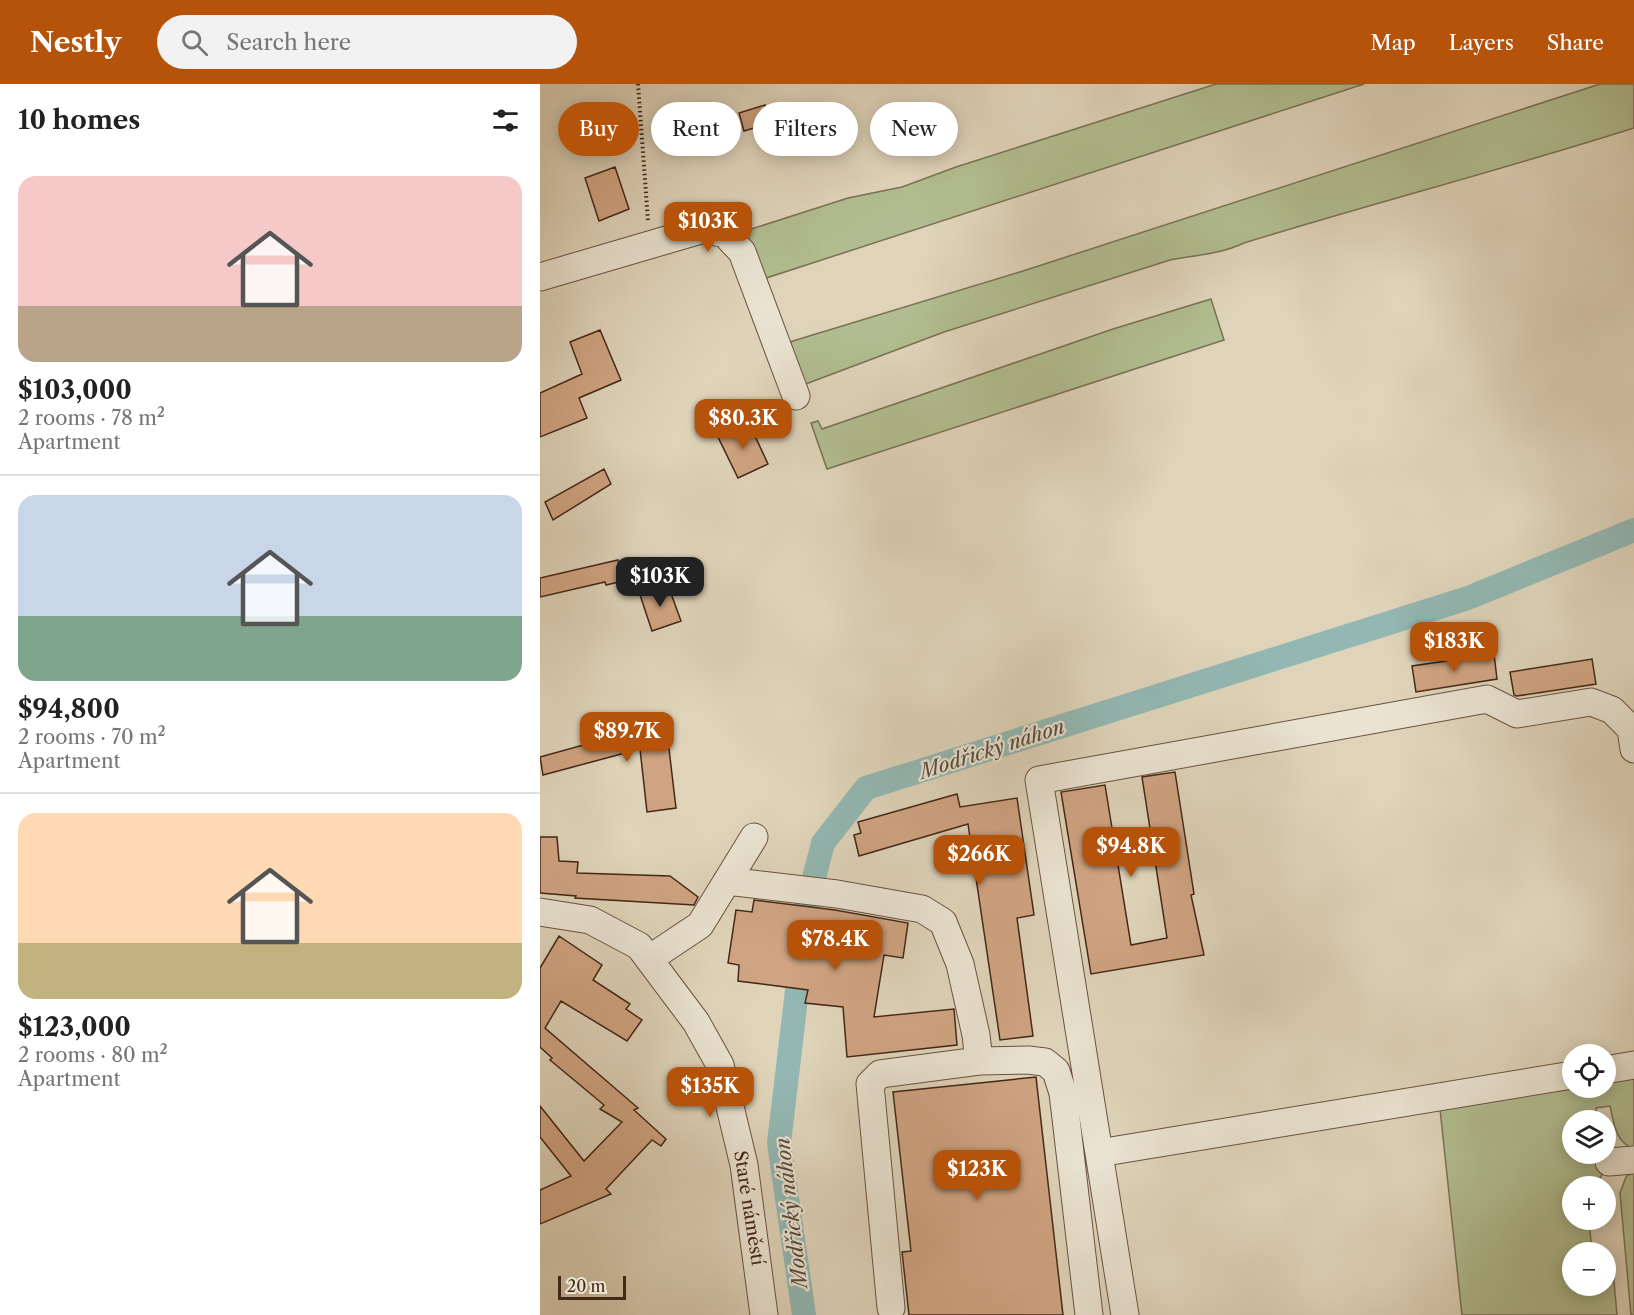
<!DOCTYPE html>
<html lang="en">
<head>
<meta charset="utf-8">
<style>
	:root { --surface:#fff; --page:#f2f2f2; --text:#222; --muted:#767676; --line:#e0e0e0; --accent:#b45309 }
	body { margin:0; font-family:"Libre Caslon Text",serif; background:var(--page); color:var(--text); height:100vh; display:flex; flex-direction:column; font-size:22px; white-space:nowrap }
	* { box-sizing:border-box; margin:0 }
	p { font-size:20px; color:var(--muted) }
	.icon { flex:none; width:33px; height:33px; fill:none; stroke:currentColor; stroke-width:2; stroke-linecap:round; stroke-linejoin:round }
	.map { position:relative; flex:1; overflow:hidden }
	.panel { display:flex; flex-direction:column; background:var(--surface); width:540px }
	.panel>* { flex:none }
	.top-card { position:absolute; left:18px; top:18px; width:570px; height:54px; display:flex; gap:12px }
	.fabs { position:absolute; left:1022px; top:960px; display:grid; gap:12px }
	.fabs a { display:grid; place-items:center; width:54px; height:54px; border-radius:50%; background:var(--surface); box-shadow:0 3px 15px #0003; font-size:30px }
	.scale { position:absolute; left:18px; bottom:15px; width:68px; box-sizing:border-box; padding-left:6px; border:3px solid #432717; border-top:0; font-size:16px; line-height:21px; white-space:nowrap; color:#432717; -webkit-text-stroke:4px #eae3d2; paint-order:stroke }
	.price { position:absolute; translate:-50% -51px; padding:0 14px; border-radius:12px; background:var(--accent); color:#fff; font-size:20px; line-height:39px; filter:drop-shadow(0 2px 3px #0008) }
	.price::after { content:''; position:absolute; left:50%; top:36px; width:18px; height:14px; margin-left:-9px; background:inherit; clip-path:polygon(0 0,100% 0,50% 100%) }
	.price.selected { background:#222; color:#fff }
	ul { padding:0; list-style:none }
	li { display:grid; align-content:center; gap:12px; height:318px; padding:0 18px }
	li+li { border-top:2px solid var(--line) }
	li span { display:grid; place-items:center; height:186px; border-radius:18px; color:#555 }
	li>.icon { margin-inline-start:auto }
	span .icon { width:108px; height:108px; fill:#fffc; stroke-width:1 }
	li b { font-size:26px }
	h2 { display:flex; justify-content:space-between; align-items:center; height:72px; padding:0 18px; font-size:26px }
	.pill { padding:0 21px; border-radius:27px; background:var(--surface); box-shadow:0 3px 15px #0003; font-size:21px; line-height:54px }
	.pill.selected { background:var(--accent); color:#fff }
	header { display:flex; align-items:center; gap:36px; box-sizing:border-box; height:84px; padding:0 30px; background:var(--accent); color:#fff }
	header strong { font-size:28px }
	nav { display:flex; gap:33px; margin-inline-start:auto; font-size:21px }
	.search { width:420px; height:54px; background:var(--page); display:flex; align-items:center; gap:15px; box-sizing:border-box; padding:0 21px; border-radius:33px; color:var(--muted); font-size:22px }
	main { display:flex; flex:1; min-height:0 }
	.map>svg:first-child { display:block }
</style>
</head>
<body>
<header>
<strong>Nestly</strong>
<div class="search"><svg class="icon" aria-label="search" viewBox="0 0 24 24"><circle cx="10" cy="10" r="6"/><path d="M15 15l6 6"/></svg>Search here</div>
<nav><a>Map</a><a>Layers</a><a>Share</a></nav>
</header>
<main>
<section class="panel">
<h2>10 homes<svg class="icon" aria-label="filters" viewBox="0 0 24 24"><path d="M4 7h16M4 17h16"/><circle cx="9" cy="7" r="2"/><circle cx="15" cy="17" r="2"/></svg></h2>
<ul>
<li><span style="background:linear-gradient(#f6c9c9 70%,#b9a48a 0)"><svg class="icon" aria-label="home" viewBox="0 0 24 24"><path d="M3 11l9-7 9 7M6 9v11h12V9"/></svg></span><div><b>$103,000</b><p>2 rooms · 78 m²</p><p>Apartment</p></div></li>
<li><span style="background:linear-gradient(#c9d6e8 65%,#7fa58c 0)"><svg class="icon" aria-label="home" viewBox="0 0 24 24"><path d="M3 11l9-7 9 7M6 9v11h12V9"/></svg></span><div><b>$94,800</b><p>2 rooms · 70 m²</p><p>Apartment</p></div></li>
<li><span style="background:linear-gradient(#ffd9b3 70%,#c2b280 0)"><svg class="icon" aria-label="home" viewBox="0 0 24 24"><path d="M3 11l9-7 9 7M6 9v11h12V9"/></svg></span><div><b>$123,000</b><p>2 rooms · 80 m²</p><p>Apartment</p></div></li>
</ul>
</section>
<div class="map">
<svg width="1094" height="1231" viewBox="0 0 1094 1231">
	<rect width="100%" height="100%" fill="#dfd4ba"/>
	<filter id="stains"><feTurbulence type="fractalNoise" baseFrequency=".00333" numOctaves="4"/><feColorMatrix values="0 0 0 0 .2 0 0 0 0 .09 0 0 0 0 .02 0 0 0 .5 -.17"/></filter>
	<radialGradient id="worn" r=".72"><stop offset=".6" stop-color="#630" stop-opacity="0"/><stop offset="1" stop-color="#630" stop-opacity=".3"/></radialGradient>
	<path fill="#b1bd90" stroke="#7a7254" stroke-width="1.5" d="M676,0H824L220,196L199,149L308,114L362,103L416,83Z
		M1060,0H1094V44C965,85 834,119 704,159C681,170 656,171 630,176L404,248L263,301L243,260L483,187Z
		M671,215L684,256L287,385L271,339L278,337L282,345L573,245Z
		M1094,991V1065C1075,1058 1074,1039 1070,1022L1056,1024L1057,1036H1032V1070H1061L1063,1089L1057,1099L1045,1100V1102H1032V1136H1049L1052,1168H1032V1202H1065V1178L1070,1181L1073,1186L1077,1231H922L900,1025L1032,1004H1065V996Z
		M1094,1087V1231H1091L1080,1109L1086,1093Z"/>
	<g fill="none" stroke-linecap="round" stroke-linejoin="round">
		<path stroke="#93b8b3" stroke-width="24" d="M264,1231L239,1059L267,822L283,759L326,704L928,514L1094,446"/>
	</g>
	<path fill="#d0a482" stroke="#432717" stroke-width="1.5" d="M225,21L231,39L204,47L199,29Z
		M75,83L89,125L59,137L45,94Z
		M60,246L81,296L39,314L47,334L0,353V309L42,290L30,258Z
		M209,339L228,380L198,394L178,353Z
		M64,385L71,400L13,436L5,418Z
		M78,476L83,497L66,501L65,498L0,513V494Z
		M128,501L141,537L112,547L100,511Z
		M954,570L957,595L876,608L872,582Z
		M1052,575L1056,600L977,612L974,611L970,588Z
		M101,645L102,650L127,648L136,724L107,728L100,665L3,691L0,673Z
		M635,688L654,810L651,811L664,871L551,890L521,708L565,701L591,861L627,854L602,693Z
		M417,710L420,723L477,714L494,831L477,834L493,952L460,956L428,740L319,772L314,751L321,749L318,738Z
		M0,753H17L19,777L38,778L37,789L130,792L158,813L154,821L35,814L36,812L0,809Z
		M214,816L295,826L368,839L363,874L344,871L334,933L414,925L417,961L307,973L303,923L265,919L268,906L198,897L199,881L188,879L196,826L212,828Z
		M19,852L62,881L53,896L90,920L86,925L102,936L87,957L21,917L5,944L98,1024L94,1026L126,1055L121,1062L112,1056L66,1105L71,1110L0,1140V1106L31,1092L0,1053V1022L44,1077L82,1038L60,1025L64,1021L10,976L12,974L0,963V884Z
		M496,993L523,1231H369L362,1168L371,1167L353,1008Z"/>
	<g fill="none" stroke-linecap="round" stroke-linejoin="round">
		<defs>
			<path id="minor" d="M0,193L164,145L185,150L202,168L256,312
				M187,797L297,810L382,825L403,838L420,880L436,951L439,977
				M0,828L50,836L99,862L156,938L180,981L204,1081L224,1231
				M109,875L160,841L214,753
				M1065,986L1094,981
				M559,1069L1032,991
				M1069,1078L1094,1076
				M351,1224L330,1000L340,990L439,977L488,976L505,978L516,987L523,1009L549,1231
				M585,1231L499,696L947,615L977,630L1051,618L1072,626L1091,645L1094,665"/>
		</defs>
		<use href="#minor" stroke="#6a5240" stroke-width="29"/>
		<path stroke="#432717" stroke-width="4" stroke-dasharray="1.5 3" stroke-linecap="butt" d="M98,0L108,137"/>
		<use href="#minor" stroke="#eae3d2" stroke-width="27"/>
	</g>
	<g text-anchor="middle" stroke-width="4.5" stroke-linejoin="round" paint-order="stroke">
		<g font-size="18" fill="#432717" stroke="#eae3d2">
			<text transform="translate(209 1124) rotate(81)" y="6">Staré náměstí</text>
		</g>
		<g font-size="20" font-style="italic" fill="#574b3e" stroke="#eae3d2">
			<text transform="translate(452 665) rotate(-18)" y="7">Modřický náhon</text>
			<text transform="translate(251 1129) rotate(-97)" y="7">Modřický náhon</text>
		</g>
	</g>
	<rect width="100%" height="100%" filter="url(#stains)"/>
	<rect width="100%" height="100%" fill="url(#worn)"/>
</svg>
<div class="fabs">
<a><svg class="icon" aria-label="locate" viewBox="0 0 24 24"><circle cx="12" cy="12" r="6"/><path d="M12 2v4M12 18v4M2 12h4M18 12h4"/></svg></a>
<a><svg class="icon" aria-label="layers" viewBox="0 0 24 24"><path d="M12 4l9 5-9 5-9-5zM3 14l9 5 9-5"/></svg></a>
<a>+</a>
<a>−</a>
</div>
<div class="scale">20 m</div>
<b class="price" style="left:168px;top:169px">$103K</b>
<b class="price" style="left:203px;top:366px">$80.3K</b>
<b class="price selected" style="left:120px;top:524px">$103K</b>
<b class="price" style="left:914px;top:589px">$183K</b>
<b class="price" style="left:87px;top:679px">$89.7K</b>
<b class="price" style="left:591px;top:794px">$94.8K</b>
<b class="price" style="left:439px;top:802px">$266K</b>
<b class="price" style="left:295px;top:887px">$78.4K</b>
<b class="price" style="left:170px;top:1034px">$135K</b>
<b class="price" style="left:437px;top:1117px">$123K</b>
<div class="top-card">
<a class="pill selected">Buy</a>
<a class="pill">Rent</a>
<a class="pill">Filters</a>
<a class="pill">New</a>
</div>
</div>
</main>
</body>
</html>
